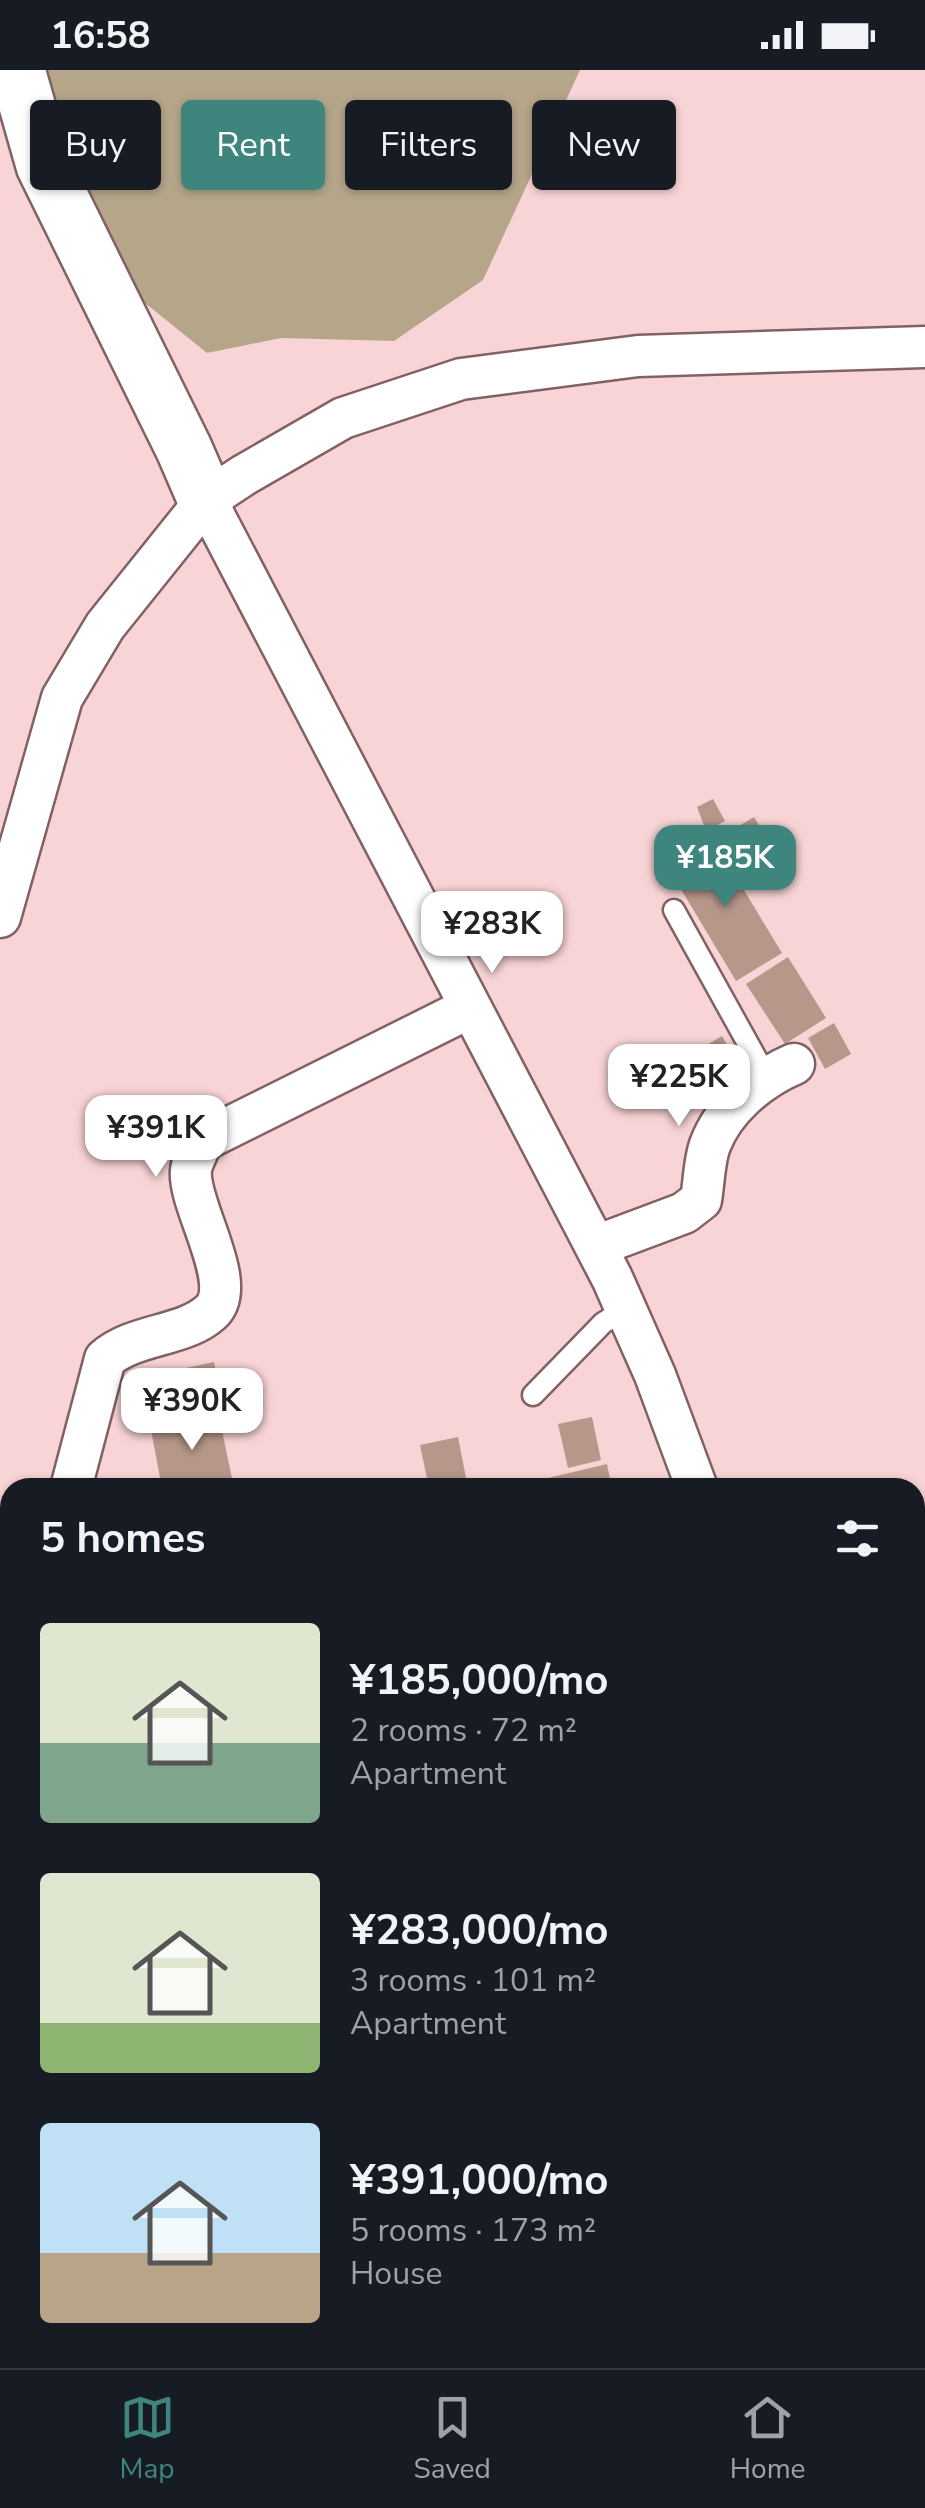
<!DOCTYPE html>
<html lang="en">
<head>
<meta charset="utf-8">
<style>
	:root { --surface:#171b24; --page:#242831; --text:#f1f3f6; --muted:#9ea1a6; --line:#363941; --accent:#3e857e }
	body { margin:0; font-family:"Nunito Sans",sans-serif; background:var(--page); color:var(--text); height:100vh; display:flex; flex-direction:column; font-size:38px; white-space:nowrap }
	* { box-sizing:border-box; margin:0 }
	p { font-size:32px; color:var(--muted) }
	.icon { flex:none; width:55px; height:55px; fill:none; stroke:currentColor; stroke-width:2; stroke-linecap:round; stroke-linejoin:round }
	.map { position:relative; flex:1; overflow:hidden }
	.sheet { position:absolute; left:0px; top:1408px; width:925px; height:892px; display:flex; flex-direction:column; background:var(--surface); border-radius:30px 30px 0 0; box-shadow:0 2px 8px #0004 }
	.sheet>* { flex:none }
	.hud { position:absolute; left:30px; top:30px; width:865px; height:90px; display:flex; gap:20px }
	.price { position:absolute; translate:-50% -85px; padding:0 22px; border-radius:20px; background:#fff; color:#222; font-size:32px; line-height:65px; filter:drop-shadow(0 2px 5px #0008) }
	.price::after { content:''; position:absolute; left:50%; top:60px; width:30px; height:22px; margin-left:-15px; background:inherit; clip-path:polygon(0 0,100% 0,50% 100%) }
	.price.selected { background:var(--accent); color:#fff }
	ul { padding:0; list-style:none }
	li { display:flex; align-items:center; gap:30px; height:250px; padding:0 40px }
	li span { display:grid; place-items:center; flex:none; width:280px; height:200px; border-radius:10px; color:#555 }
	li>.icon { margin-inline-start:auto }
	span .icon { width:120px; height:120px; fill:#fffc; stroke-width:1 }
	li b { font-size:42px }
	h2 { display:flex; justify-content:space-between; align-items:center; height:120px; padding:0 40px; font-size:42px }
	.pill { padding:0 35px; border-radius:10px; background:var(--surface); box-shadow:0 2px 8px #0004; font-size:35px; line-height:90px }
	.pill.selected { background:var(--accent); color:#fff }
	.status { display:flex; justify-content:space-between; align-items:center; height:70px; padding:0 50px; background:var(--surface); direction:ltr }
	.status svg { height:28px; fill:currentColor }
	.tab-bar { display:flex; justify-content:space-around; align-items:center; height:140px; border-top:2px solid var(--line); background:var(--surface); font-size:28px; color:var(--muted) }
	.tab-bar a { display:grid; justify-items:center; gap:5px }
	.tab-bar .selected { color:var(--accent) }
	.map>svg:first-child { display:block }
</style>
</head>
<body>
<div class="status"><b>16:58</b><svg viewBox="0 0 49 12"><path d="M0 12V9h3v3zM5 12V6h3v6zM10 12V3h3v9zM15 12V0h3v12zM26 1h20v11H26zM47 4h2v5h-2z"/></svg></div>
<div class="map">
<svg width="925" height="2298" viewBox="0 0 925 2298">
	<rect width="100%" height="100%" fill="#f9d4d6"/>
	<path fill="#b5a68a" d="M35,0H580L483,210L394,271L281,268L207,283L145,233L81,107Z"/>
	<path fill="#b59889" d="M713,729L725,751L706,761L697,737Z
		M754,747L770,773L747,786L732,760Z
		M710,764L782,883L736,911L670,801L695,786L689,777Z
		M788,887L826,948L785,974L746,914Z
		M834,953L851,984L825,999L808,968Z
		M722,966L742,1002L709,1021L688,986Z
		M214,1292L223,1335L185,1343L177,1300Z
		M218,1341L234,1418H162L150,1355Z
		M592,1347L601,1390L568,1398L558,1354Z
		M458,1367L468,1418H429L420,1375Z
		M607,1394L612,1418H550L548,1408Z"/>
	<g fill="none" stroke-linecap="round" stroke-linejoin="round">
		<defs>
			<path id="lane" d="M674,840L766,1006
				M533,1325L603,1253L625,1239"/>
			<path id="street" d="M206,430L612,1208L655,1305L697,1418
				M0,847L62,628L105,556L206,430L244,405L343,348L461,309L638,286L925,277
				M596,1176L684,1143L701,1130C704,1113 704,1091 710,1075C724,1038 759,1009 794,994
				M71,1418L105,1289C135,1263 184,1267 211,1242C241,1214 187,1135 191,1100C192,1091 199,1080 202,1071L469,938
				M0,1477H10
				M915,1694L925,1699
				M0,1729L10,1830
				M0,2238L10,2236
				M50,2290V2298
				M522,2290L538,2298"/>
			<path id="secondary" d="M17,0L44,95L184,379L206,430"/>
		</defs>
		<use href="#lane" stroke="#816163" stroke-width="25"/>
		<use href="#street" stroke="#816163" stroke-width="45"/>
		<use href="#secondary" stroke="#816163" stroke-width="60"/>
		<path stroke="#8b7273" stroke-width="6" stroke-dasharray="10 5" stroke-linecap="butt" d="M915,2245L925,2237
			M851,2298L861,2290"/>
		<use href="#lane" stroke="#fff" stroke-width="20"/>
		<use href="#street" stroke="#fff" stroke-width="40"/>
		<use href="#secondary" stroke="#fff" stroke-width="55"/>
	</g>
</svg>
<b class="price selected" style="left:725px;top:840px">¥185K</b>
<b class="price" style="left:492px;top:906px">¥283K</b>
<b class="price" style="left:679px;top:1059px">¥225K</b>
<b class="price" style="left:156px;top:1110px">¥391K</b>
<b class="price" style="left:192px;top:1383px">¥390K</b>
<div class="hud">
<a class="pill">Buy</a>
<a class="pill selected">Rent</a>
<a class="pill">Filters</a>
<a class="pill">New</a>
</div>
<section class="sheet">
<h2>5 homes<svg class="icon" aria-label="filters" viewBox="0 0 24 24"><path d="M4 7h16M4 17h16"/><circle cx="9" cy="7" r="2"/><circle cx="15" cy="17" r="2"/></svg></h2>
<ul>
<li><span style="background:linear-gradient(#dfe7d0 60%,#7fa58c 0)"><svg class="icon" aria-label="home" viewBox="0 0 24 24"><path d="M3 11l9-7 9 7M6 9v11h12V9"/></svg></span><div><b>¥185,000/mo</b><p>2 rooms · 72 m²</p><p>Apartment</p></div></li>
<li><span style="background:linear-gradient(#dfe7d0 75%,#8fb573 0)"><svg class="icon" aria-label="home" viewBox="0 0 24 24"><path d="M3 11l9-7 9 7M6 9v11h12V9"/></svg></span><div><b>¥283,000/mo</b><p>3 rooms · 101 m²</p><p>Apartment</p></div></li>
<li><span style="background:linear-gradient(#bfe0f5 65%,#b9a48a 0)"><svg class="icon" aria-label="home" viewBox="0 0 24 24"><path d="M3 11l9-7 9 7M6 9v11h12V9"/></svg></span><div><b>¥391,000/mo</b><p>5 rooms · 173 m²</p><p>House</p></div></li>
</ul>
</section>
</div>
<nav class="tab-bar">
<a class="selected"><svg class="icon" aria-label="map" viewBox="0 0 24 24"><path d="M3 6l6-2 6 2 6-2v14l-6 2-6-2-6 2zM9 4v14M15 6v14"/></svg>Map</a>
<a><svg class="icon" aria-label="saved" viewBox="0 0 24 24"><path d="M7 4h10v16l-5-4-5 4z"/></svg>Saved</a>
<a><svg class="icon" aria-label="home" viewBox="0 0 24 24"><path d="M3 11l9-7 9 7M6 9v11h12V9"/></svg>Home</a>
</nav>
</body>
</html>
